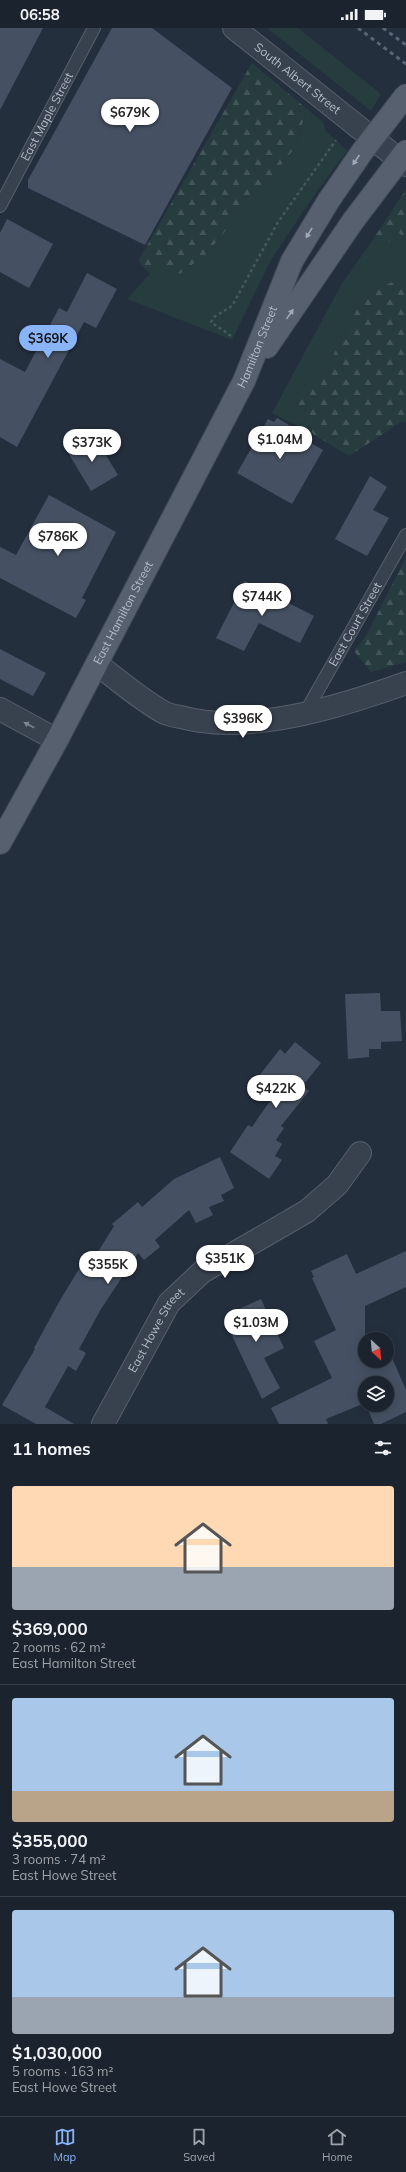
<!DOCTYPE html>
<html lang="en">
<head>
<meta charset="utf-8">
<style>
	:root { --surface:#1b232e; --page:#282f3a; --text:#f1f3f6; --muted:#a0a4aa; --line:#39404a; --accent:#8ab4f8 }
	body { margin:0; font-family:Mulish,sans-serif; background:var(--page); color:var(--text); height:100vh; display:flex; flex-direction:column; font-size:15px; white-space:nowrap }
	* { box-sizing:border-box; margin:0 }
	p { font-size:13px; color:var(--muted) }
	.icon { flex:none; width:22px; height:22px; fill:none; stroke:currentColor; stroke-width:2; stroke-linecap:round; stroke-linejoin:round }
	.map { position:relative; height:1396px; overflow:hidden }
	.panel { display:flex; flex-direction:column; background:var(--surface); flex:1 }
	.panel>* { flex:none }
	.needle { width:26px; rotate:154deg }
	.tools { position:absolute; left:358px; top:1304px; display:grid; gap:8px }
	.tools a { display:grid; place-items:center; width:36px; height:36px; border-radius:50%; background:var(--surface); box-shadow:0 2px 10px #0003,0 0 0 1px var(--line); font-size:20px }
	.price { position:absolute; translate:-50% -34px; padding:0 9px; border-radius:14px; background:#fff; color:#222; font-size:13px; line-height:26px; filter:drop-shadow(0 1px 2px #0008) }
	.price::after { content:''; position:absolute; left:50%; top:24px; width:12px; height:9px; margin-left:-6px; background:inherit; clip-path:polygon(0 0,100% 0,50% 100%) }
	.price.current { background:var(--accent); color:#111 }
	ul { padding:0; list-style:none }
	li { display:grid; align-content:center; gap:8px; height:212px; padding:0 12px }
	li+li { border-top:1px solid var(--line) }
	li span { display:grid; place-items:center; height:124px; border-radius:4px; color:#555 }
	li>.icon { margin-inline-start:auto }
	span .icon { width:72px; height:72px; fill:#fffc; stroke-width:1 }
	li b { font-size:17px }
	h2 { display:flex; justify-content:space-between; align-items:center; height:48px; padding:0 12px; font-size:17px }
	.status { display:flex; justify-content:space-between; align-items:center; height:28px; padding:0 20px; background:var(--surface); direction:ltr }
	.status svg { height:11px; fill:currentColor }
	.menu { display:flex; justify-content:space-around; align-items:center; height:56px; border-top:1px solid var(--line); background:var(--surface); font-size:11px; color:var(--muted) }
	.menu a { display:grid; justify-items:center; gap:2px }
	.menu .current { color:var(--accent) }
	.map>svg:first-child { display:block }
</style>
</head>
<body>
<div class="status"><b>06:58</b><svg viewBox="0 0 49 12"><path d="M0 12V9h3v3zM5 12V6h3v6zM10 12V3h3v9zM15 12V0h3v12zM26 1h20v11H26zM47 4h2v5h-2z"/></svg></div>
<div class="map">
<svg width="406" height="1396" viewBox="0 0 406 1396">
	<defs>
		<pattern id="forest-firs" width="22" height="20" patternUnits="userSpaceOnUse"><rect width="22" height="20" fill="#263c3f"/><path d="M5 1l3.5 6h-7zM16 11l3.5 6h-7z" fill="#435659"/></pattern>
	</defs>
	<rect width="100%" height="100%" fill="#242f3e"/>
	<path fill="#263c3f" d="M267,0H298L381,66L371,83Z
		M307,81L323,94L325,102L347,123L317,163L271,232L232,312L127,271L157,238L294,121Z
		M399,205L406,211V253L399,251L365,266L327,339L292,368L313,406L272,385L341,257L374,210L383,217Z"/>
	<path fill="url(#forest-firs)" d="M252,35L307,81L294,121L206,226L180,246L157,238L150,246L138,233Z
		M406,161V211L399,205L383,218L374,210Z
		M399,251L406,253V394L403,393L349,428L313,406L292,368L327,339L365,266Z
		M406,529V634L371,644L354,623L366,608Z"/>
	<path fill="#455162" d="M0,0H43L0,82Z
		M112,0H152L232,60L145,217L28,160V152Z
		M7,191L53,216L29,260L0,244V205Z
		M87,245L117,261L96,300L84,294L17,419L0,409V331L25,344L59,280L67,284Z
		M277,390L306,407L304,411L323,422L292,476L237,445L268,391L274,394Z
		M93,406L118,447L91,463L67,423Z
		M370,448L387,459L373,482L389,490L367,528L335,511Z
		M49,467L116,504L82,570L86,572L76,590L0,550V519L16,527Z
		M245,553L314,588L300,615L259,595L244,623L216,610Z
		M0,621L46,645L33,668L0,651Z
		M380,965L381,983H400L402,1013L381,1014V1021H369V1029L348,1031L345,966Z
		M295,1014L321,1035L304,1056V1059L309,1063L281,1098L284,1100L276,1112L282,1116L275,1128L282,1132L269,1151L230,1124L248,1097L252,1099L277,1063L259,1048L280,1021L285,1026Z
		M220,1129L234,1160L221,1167L224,1173L209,1179L213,1187L196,1195L189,1182L155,1212L160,1219L144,1232L138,1225L101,1281L79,1321L86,1325L76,1343L68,1338L45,1379L74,1396H36L2,1377L35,1321L34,1320L59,1274L85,1231L91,1235L114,1198L112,1196L138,1174L142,1179L174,1151Z
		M406,1223V1259L365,1278V1333H387V1324L389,1323L406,1362V1384L381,1396H374L366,1377H387V1355H365V1375L326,1391L328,1396H279L271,1380L332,1350L314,1313L336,1302L312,1250L314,1249L311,1243L347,1226L356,1246Z
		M261,1271L284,1320L264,1330L280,1360L262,1371L226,1295L229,1294L226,1287Z"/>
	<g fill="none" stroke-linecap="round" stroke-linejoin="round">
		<defs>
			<g id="service">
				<path id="s1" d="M0,178L94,0"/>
				<path id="s2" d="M305,685L406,507"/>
			</g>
			<g id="minor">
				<path id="s3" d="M234,0L406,137"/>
				<path d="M97,636C118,652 140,671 163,684C168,687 175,688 181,689C248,708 342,678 406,655"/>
				<path d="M0,681L57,712"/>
				<path id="s4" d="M103,1396L169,1275L202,1244L307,1183L337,1157L360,1125"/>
			</g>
			<g id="primary">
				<path d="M267,319L353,193"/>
				<path id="s5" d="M0,815L57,712L244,353L292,233L329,172"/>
			</g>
		</defs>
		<use href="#service" stroke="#565f6c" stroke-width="14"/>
		<use href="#minor" stroke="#565f6c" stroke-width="24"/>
		<use href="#primary" stroke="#414a57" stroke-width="24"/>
		<path stroke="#44595c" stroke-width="2.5" stroke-dasharray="3 3" stroke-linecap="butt" d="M231,308L211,294L214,289L232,278L278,194L336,112"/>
		<use href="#service" stroke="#38414e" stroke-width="12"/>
		<use href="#minor" stroke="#38414e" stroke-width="22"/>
		<use href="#primary" stroke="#56606e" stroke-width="22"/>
		<path stroke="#5a6575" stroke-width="3" stroke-dasharray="4 4" stroke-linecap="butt" d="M358,0L406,36
			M383,0L406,17"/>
		<defs>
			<path id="primary-bridge" d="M329,172L362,124L406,67
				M353,193L406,123"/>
		</defs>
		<use href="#primary-bridge" stroke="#414a57" stroke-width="24" stroke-linecap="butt"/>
		<use href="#primary-bridge" stroke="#56606e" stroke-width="22"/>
	</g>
	<defs><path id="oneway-solid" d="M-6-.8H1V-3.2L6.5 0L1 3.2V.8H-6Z"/></defs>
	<g fill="#a1aab7">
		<use href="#oneway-solid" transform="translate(356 132) rotate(124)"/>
		<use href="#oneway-solid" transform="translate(309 205) rotate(121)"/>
		<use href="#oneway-solid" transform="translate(290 286) rotate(-55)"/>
	</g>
	<use fill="#7c8592" href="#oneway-solid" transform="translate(29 697) rotate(-152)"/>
	<g text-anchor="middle" stroke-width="3.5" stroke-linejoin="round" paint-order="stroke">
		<g font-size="12" fill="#b4bcc9" stroke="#1d2633">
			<text dy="4" stroke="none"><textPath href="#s3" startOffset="81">South Albert Street</textPath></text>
			<text dy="4" stroke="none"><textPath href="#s1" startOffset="101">East Maple Street</textPath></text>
			<text dy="4" stroke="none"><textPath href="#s5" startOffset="559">Hamilton Street</textPath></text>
			<text dy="4" stroke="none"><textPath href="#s5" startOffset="261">East Hamilton Street</textPath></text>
			<text dy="4" stroke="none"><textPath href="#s2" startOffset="102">East Court Street</textPath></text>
			<text dy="4" stroke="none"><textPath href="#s4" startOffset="108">East Howe Street</textPath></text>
		</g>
	</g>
</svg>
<div class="tools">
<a><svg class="needle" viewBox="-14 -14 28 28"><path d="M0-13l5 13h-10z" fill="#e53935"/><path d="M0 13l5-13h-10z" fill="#a0a4aa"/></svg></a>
<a><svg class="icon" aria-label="layers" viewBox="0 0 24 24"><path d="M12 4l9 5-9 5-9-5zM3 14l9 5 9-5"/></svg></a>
</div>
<b class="price" style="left:130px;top:105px">$679K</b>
<b class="price current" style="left:48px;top:331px">$369K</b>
<b class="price" style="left:280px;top:432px">$1.04M</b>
<b class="price" style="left:92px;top:435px">$373K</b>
<b class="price" style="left:58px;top:529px">$786K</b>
<b class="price" style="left:262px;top:589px">$744K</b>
<b class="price" style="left:243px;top:711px">$396K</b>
<b class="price" style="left:276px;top:1081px">$422K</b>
<b class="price" style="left:225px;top:1251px">$351K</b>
<b class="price" style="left:108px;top:1257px">$355K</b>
<b class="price" style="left:256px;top:1315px">$1.03M</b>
</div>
<section class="panel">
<h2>11 homes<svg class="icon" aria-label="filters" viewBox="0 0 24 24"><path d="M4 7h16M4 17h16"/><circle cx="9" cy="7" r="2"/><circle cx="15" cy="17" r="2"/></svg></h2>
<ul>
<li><span style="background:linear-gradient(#ffd9b3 65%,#9aa5b1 0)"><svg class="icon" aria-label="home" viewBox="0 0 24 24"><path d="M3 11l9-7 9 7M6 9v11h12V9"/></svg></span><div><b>$369,000</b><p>2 rooms · 62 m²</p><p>East Hamilton Street</p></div></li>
<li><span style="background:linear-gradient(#a9c7e8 75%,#b9a48a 0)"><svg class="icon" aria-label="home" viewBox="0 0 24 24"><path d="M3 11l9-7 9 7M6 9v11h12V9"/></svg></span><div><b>$355,000</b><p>3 rooms · 74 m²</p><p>East Howe Street</p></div></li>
<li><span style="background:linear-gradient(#a9c7e8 70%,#9aa5b1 0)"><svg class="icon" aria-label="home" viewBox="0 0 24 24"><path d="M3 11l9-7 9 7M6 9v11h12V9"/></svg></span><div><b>$1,030,000</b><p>5 rooms · 163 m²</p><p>East Howe Street</p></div></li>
</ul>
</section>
<nav class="menu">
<a class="current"><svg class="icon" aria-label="map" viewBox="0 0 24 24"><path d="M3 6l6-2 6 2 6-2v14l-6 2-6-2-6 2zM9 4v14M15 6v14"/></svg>Map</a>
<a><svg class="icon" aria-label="saved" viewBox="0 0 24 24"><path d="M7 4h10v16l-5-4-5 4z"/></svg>Saved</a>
<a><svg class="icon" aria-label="home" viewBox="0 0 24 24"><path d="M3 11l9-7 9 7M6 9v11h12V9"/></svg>Home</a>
</nav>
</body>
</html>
